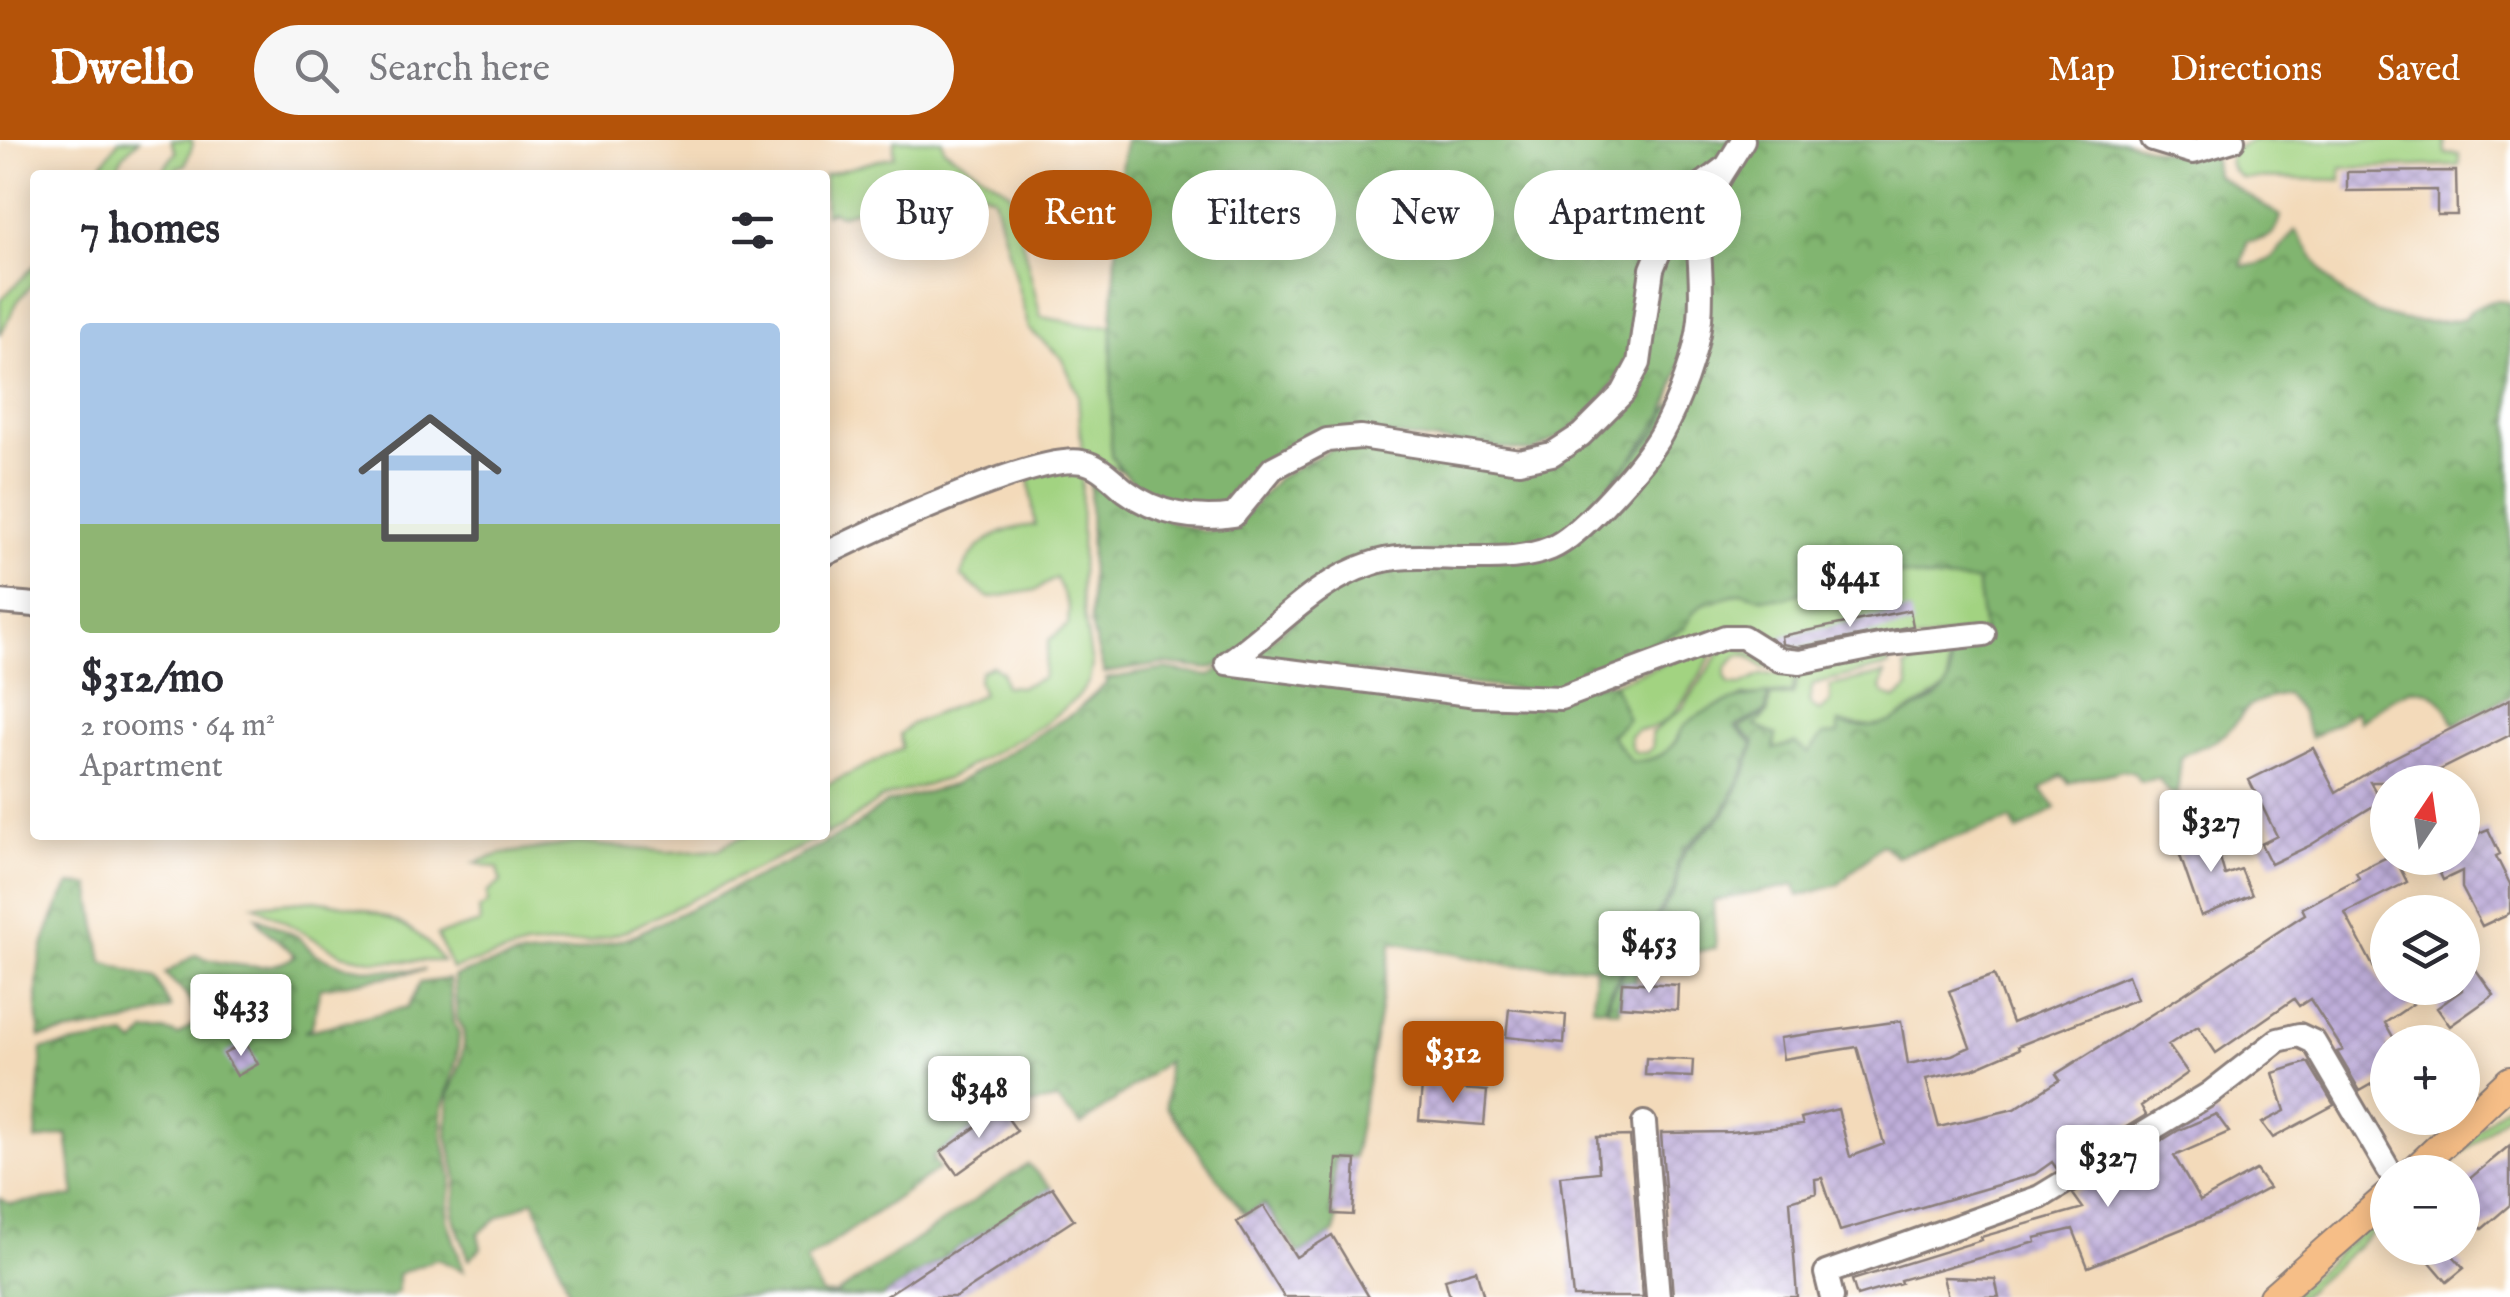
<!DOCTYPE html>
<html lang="en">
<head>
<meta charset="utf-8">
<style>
	:root { --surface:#fff; --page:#f7f7f7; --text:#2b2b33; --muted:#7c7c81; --line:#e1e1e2; --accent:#b45309 }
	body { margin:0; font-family:"IM FELL English",serif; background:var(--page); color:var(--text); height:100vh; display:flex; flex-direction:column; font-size:38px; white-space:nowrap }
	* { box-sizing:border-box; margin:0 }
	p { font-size:32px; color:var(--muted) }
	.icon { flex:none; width:55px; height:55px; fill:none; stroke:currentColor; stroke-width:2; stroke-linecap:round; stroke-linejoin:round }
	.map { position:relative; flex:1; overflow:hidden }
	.drawer { position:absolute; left:30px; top:30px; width:800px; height:670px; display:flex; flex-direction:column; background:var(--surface); border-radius:10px; box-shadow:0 5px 25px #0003 }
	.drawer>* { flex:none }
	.top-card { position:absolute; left:860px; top:30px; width:950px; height:90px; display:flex; gap:20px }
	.needle { width:65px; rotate:13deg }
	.tools { position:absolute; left:2370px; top:625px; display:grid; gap:20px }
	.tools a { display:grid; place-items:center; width:110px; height:110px; border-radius:50%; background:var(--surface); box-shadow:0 5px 25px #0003; font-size:50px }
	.price { position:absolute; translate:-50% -85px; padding:0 22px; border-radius:10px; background:#fff; color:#222; font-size:32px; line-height:65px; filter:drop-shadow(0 2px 5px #0008) }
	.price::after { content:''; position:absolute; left:50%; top:60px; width:30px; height:22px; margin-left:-15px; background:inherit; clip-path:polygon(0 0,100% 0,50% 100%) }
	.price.current { background:var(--accent); color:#fff }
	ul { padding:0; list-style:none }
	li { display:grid; align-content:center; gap:20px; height:530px; padding:0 50px }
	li+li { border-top:2px solid var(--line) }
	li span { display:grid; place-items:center; height:310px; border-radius:10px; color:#555 }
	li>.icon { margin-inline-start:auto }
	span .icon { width:180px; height:180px; fill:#fffc; stroke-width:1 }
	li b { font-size:42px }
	h2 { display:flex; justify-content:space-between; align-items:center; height:120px; padding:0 50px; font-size:42px }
	.chip { padding:0 35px; border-radius:45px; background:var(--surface); box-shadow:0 5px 25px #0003; font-size:35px; line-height:90px }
	.chip.current { background:var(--accent); color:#fff }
	header { display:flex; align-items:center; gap:60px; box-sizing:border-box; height:140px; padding:0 50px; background:var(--accent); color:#fff }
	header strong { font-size:48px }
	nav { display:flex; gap:55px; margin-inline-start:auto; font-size:35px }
	.search { width:700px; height:90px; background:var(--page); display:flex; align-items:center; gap:25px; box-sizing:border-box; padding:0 35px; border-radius:55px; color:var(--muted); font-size:38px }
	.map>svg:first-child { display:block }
</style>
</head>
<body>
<header>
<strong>Dwello</strong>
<div class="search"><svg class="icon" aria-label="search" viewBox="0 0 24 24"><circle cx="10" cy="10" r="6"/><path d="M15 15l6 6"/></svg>Search here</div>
<nav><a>Map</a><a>Directions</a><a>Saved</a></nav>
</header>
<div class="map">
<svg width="2510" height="1157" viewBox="0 0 2510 1157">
	<defs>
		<pattern id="forest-crowns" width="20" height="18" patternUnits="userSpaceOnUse" patternTransform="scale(2.5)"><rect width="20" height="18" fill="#81b56f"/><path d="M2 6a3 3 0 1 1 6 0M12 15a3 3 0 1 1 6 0" fill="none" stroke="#69935c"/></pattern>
		<pattern id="building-cross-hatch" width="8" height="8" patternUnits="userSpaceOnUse" patternTransform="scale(2.5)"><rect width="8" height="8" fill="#bfafda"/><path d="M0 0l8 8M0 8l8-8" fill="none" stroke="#a496bc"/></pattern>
	</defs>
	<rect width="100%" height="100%" fill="#fff"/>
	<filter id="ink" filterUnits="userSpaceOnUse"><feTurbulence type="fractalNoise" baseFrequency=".01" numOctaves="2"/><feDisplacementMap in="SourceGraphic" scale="20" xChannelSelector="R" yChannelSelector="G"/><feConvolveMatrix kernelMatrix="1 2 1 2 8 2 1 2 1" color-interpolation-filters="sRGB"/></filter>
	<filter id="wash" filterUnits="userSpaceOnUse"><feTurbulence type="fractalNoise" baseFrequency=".0048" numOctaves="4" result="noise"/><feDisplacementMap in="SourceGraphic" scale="40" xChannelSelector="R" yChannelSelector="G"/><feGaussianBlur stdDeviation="2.25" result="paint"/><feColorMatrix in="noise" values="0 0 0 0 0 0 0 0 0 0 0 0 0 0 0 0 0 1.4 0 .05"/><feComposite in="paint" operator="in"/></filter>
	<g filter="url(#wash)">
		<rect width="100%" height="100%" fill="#f3daba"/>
		<path fill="#a2d381" stroke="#627a5e" stroke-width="2.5" d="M119,0H139L124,14L113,35H87L98,30Z
			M171,0H191L193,4L185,25L178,27L173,35H159L176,12Z
			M894,0H942L944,9L1010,52L1041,177L1092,186L1112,185L1111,316L1121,331L1082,316L1078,254L1062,218L1029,189L994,57L940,33C932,62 901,67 875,78L865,68L839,75L833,71L825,74L824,35L894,16Z
			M2253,0H2444L2445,13L2459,14V25L2341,28V40L2242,38C2230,30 2227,24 2231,10Z
			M35,125V141L18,161L0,195V161Z
			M1082,329L1081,456L1092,525L1089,541L1079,556L1043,585L946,639L882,658L842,687L626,791L590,802L526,807L452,829L437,795L480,783L479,769L488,764L487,753L501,742L498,728L474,723L501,714L578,703L668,712L720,709C745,686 793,695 825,695V646L902,608L900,594L911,584L983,554L978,540L981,531L992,526L1002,532L1004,546L1019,547L1043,538L1049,500L1068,485L1069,467L1056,438L1036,450L989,458L961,436C972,402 1002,388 1035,385L1029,335Z
			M1871,430L1938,440H1977L1984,491L1800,518L1743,494L1560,554L1592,530L1685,488L1693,473L1703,464L1741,452L1761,458H1785Z
			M1721,502C1699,529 1680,590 1638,590L1630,596L1631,607L1635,612L1647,613L1653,607L1651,593L1683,568L1727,502L1779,524L1764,528L1748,516L1739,515L1727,527L1725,536L1729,544L1741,545L1761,535L1797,532L1791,553L1742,556L1680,591C1671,615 1654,620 1631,622L1611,595L1627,578L1613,543Z
			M1948,506V548L1881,588L1838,583L1839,594L1808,613L1774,610L1755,586L1768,572L1770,557L1793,555L1800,532L1887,513L1889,526L1813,544L1809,561L1812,567L1820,571L1830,562V546L1885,534L1881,549L1885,555L1896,559L1909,548L1905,527L1912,525L1909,513Z
			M315,760C361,767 416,778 442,821H375L342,814L254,765Z
			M2505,965L2510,971L2441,1032H2430Z
			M2387,1070V1080L2300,1157H2289Z"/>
		<path fill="url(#forest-crowns)" stroke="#526c55" stroke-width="2.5" d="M1125,0H1641L1648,3L1650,0H1739L1685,52L1622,231L1598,267L1569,291L1532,312L1343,290L1306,295L1227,372C1177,367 1141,362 1111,316L1112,185L1121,31Z
			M1749,0H2121L2166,12L2213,15L2216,35L2281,76C2276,97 2267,100 2247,101L2242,126C2273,125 2278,112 2295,90C2307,104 2315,121 2326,136C2358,177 2416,189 2465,178C2475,163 2493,158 2510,163V556L2454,584C2429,524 2397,554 2360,582L2356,571L2311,598L2301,572L2286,554C2272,557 2258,559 2247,569C2237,579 2232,591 2218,599C2205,607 2193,608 2181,618L2177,656L2168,652L2158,638L2140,642L2134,633L2122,630C2104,638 2087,634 2069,643L2061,635L2041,650L2056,668L2017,692L2011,680L1896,716L1882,704L1838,745L1799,756L1795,745L1713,761L1716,808L1637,822L1635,842L1621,841L1619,871L1607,869L1612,851L1676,748L1679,724L1687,709L1725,673L1747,629L1755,602L1739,588L1768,572L1755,586L1776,595L1774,609L1795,603L1808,613L1823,595L1838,594V583C1885,595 1895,577 1935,559C1955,546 1950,527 1948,506L1985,501L1977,441L1938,440L1871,430L1785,458H1761L1741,452L1703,464L1693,473L1685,488L1592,530L1560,554L1247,520L1344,438L1572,399L1683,250L1701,94Z
			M1703,51L1696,179L1659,290L1554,403L1391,416L1217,526L1208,529L1164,524L1104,533L1091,485L1090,333L1171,382L1204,391L1216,390L1240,381L1278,338L1340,304L1519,328L1617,274L1663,104Z
			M1223,527L1477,558L1613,543L1628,579L1611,595L1631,622C1649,620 1662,619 1674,604C1680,597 1679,591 1686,584C1709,566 1740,556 1768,554L1766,571L1735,587L1753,603L1745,629L1723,672L1685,708L1677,723L1675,747L1610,850L1605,868L1593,867L1595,826L1510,825L1392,802L1354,1017H1335L1331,1075L1337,1077L1335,1092L1299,1114L1264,1064L1245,1075L1166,967L1167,921L1081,985L1057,960L1004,969L932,1017L939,1029L806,1121L821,1153L835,1155L1028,1024L1052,1048L882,1157H571L534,1060L497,1078L478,1094L481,1108L469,1119L453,1076L457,1040L447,995L449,953L461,922L464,903L463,888L457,879L454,836L515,817L574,812L630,797L786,723L851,689L886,663L953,645L1075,572L1107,543L1106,539L1165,529L1210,536Z
			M70,744L90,746L103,822L156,839L171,868L126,883L40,897C32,835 39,799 70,744Z
			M256,777L297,796L315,814L342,825L373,830H425L320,848L312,886L304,892L408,867L420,843L449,839L453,882L459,893L457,918L442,972L443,998L452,1038L447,1079L464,1131L437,1119L398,1134V1152L390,1157H0V1058L10,1064L75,1056L67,994L36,1001L42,909L126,896L135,904L146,892L165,891L178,895L200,880L185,853L165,834L195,815C223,825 270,834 295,816C282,800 266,796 256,777Z"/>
		<g id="blocks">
			<path fill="url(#building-cross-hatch)" d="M2456,31L2457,75H2437V50L2347,51V32Z
				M1910,470L1913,486L1799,507L1782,504L1781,496Z
				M2510,559V595L2416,642H2370L2381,661L2309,706L2271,724L2261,704L2277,696L2249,640L2313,608L2336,652L2387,621Z
				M2488,689L2500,714L2496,716L2510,744V773L2482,786L2462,748V731L2443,740L2433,718H2462V700Z
				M2213,693L2225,735L2241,729L2252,755L2201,776L2176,704Z
				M2385,718H2395L2407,742L2345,773L2385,849L2402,848L2413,864L2385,883L2396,902H2388V935L2360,951L2337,912L2343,910L2310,859L2299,866L2294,859L2216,913L2198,886L2168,905L2188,933L2141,966L2146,975L2057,1029L2052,1022L2035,1034L1840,1091L1822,1038L1815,1039L1816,1053L1790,1061L1797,1157H1673L1661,993L1730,992L1803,985L1801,978L1838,969L1850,1017L1884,1004L1857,907L1783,919L1780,898L1901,881L1908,924L1952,915L1970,907L1949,851L1994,835L2012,883L2128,835L2137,859L2018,906L2019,909L1973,929L1926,939L1939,987L2014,969L2060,940L2056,934L2184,854L2305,774L2302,768L2359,738L2356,732Z
				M2462,810L2494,855L2450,886L2437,868L2462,850Z
				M1622,842L1678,845L1677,870L1620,866Z
				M1509,869L1566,875L1564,903L1506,897Z
				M245,902L258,924L237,936L224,914Z
				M1646,918L1693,920L1692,937L1645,935Z
				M2308,922L2334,965L2273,998L2262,983L2285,971L2273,933Z
				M1422,946L1487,951L1484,985L1419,980Z
				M1001,969L1017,991L957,1034L941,1012Z
				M2216,974L2229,992L2174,1016L2200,1061L2256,1030L2269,1048L2226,1071L2088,1127L2073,1089L2035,1098L2036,1102L1900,1140L1901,1143L1857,1156L1852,1140L1982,1100L1981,1097L2083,1068L2073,1054L2179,990Z
				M1630,996L1643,1157H1573L1560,1036L1599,1032L1597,997Z
				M2510,1005V1065L2482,1089L2462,1067V1045Z
				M1337,1019L1356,1020L1353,1075L1333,1074Z
				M1052,1047L1074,1080L956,1157H884Z
				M1264,1066L1296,1117L1332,1095L1369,1157H1284L1237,1082Z
				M2418,1108H2446L2464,1128L2447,1142Z
				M1476,1130L1484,1157H1450L1445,1139Z
				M1943,1137L1995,1139L1999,1157H1948Z"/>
		</g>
	</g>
	<g filter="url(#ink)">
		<use href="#blocks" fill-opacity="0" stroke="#8a7e7a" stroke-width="2.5"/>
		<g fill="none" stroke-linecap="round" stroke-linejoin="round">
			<defs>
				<path id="minor" d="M2153,0L2193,12L2233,0
					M1727,26C1683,93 1706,109 1700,179C1697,214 1678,264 1661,294C1644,323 1581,396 1551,408C1525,419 1496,418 1468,418C1437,418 1399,413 1370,424C1312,443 1276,490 1227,523L1477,555L1561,558L1725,497H1743L1780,520L1800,522L1889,504L1984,494
					M825,414C872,391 1037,313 1082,322C1100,325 1112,340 1126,351C1157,374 1196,381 1234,375L1273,328L1327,300L1361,297L1519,321L1552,314L1581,295L1623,253L1639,223L1652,129L1672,80L1690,54L1727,26L1743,0
					M0,462L35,465
					M1644,983L1658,1157
					M1832,1157L1826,1133L2040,1057L2209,954L2278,900L2299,895L2314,902L2390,1032"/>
				<path id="major" d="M2413,1032L2510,941
					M2273,1157L2388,1056"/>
			</defs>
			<use href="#minor" stroke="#8a7e7a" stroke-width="28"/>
			<use href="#major" stroke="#8a7e7a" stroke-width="32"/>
			<use href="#minor" stroke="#fff" stroke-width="22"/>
			<use href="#major" stroke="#f6be87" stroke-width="28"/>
		</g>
	</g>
</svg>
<div class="tools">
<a><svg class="needle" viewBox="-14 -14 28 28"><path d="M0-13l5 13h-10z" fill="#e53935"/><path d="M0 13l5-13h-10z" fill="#7c7c81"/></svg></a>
<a><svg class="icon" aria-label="layers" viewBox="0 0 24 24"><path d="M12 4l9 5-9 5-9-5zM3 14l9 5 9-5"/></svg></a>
<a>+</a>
<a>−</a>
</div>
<b class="price" style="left:1850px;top:490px">$441</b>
<b class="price" style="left:2211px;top:735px">$327</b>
<b class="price" style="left:1649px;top:856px">$453</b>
<b class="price" style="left:241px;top:919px">$433</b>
<b class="price current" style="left:1453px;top:966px">$312</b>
<b class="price" style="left:979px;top:1001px">$348</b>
<b class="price" style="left:2108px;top:1070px">$327</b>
<div class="top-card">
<a class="chip">Buy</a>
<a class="chip current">Rent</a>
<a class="chip">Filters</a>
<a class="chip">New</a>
<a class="chip">Apartment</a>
</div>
<section class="drawer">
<h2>7 homes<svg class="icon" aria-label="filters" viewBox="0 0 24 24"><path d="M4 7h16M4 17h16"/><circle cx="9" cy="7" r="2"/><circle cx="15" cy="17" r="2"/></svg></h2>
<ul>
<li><span style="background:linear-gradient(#a9c7e8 65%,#8fb573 0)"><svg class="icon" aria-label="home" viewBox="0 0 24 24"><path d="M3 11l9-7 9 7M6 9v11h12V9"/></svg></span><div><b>$312/mo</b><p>2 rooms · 64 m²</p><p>Apartment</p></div></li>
</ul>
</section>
</div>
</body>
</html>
